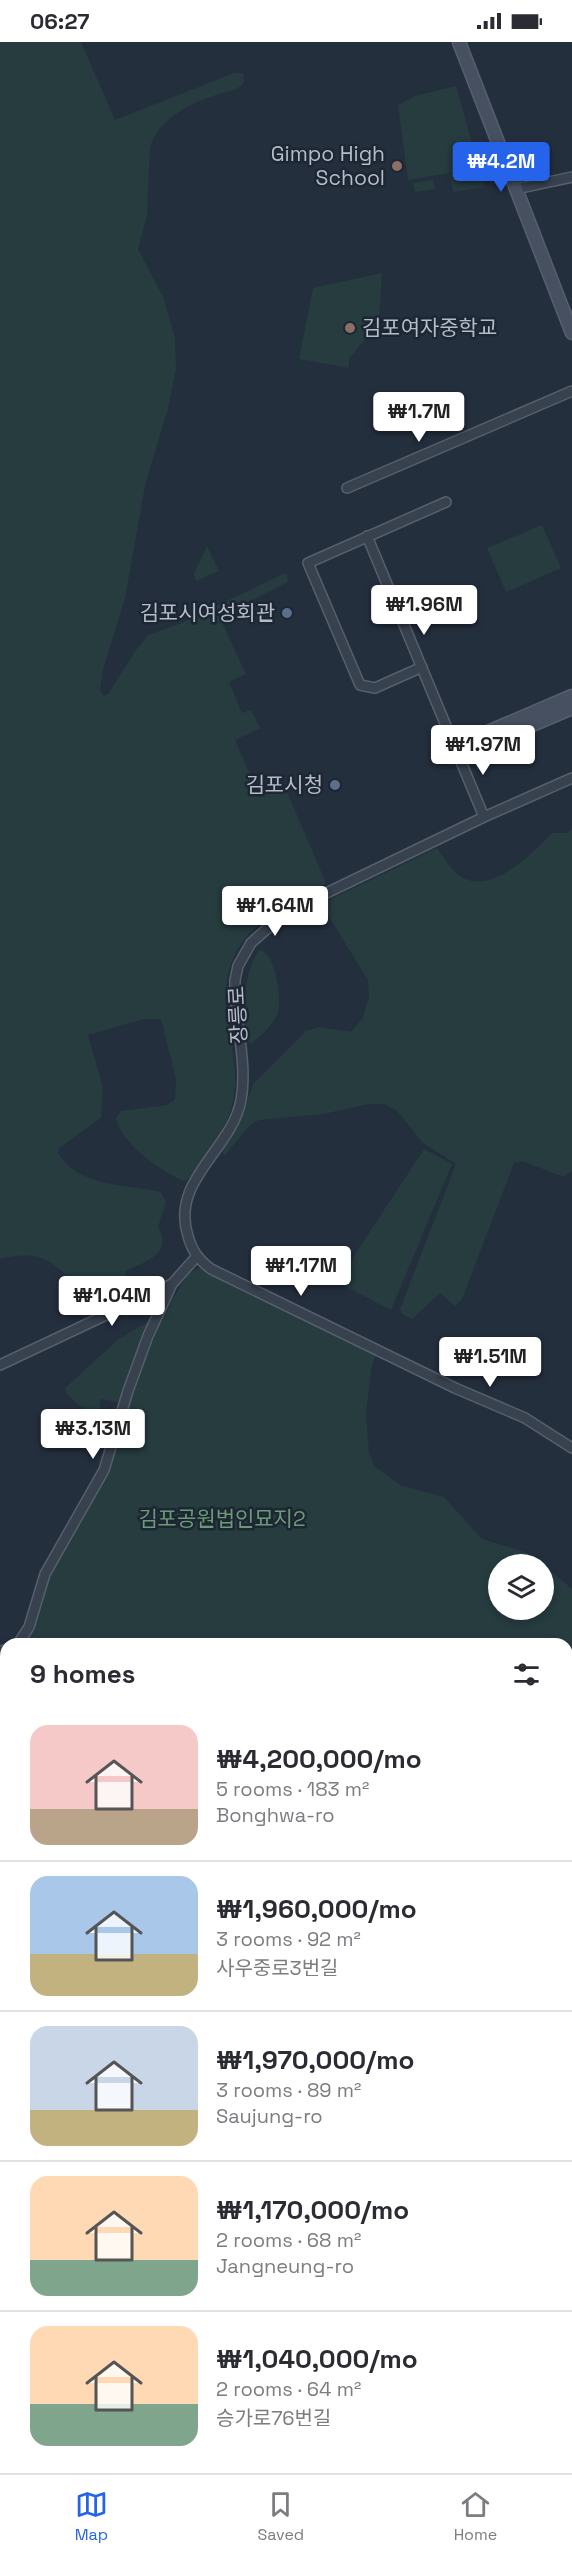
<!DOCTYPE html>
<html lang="en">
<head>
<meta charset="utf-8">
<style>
	:root { --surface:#fff; --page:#f2f2f3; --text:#2b2b33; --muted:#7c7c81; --line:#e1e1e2; --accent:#2563eb }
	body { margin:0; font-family:"Space Grotesk","Noto Sans KR",sans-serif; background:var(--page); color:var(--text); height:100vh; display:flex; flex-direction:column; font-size:22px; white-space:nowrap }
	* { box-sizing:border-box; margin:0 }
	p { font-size:20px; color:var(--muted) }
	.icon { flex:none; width:33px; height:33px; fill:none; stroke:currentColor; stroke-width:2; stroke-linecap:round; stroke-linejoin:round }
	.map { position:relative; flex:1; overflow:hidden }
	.drawer { position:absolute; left:0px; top:1596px; width:573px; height:836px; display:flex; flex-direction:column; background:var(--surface); border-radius:18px 18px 0 0; box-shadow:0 3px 9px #0003 }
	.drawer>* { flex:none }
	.controls { position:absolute; left:488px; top:1512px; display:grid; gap:12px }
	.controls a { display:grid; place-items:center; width:66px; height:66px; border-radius:50%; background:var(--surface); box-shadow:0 3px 9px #0003; font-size:30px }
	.price { position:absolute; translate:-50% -51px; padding:0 14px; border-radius:6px; background:#fff; color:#222; font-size:20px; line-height:39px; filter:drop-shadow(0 2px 3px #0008) }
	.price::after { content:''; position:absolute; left:50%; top:36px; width:18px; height:14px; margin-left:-9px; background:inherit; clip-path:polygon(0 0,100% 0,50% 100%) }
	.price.current { background:var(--accent); color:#fff }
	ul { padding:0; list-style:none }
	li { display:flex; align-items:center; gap:18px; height:150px; padding:0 30px }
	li+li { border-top:2px solid var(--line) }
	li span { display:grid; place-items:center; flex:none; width:168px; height:120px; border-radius:18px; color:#555 }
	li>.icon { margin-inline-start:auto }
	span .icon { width:72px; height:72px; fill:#fffc; stroke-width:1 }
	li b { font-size:26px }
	h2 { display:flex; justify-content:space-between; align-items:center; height:72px; padding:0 30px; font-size:26px }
	.status { display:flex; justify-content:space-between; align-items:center; height:42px; padding:0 30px; background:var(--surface); direction:ltr }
	.status svg { height:16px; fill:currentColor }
	.menu { display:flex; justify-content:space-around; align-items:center; height:84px; border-top:2px solid var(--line); background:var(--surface); font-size:16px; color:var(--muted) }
	.menu a { display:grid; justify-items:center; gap:3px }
	.menu .current { color:var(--accent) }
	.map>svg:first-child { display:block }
</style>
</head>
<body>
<div class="status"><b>06:27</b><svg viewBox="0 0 49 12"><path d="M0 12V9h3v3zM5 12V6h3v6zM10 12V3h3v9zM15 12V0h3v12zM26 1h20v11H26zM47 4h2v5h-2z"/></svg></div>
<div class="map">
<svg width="572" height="2431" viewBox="0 0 572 2431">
	<rect width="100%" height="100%" fill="#242f3e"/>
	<path fill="#263c3f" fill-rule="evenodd" d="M0,0H81L115,78L234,31H243L244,40C238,49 228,49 219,52C191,61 159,76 150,105L147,173L138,207L164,257L175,297L176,326L168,367L146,439L125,556L103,628L100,648L104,654L108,652L136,608L148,593L179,582L283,532H287L288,540L219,574L246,632L229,640L242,671L251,668L260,686L235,698L259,753L284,743L326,841C262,873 215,900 228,981C231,1004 238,1030 234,1054C229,1086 206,1112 188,1137L183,1139C159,1127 123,1104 116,1076L121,1069L167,1063L175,1057L176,1037L161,977H144L88,993L103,1046L101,1076L59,1106L58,1111C79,1145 122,1142 156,1149L161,1151L166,1160L158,1185C174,1212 145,1220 125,1229L134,1253C88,1280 76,1227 38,1215C25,1211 12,1215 0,1217Z
		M456,44L479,126L408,138L398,63L415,54Z
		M482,127L485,145L453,150L450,132Z
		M433,138L435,147L415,150L413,141Z
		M382,231L379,279L349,317V326L299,317L313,246Z
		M542,483L561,526L506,550L487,506Z
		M207,504L219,529L196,539L194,531Z
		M572,786V1129L564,1135L522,1119L514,1121L462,1257L455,1264L440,1251L412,1277L402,1272L400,1267L456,1122L423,1101L397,1069L384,1062H369L323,1072L259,1078L250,1083L225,1113L222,1110L241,1077L253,1042L306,989L319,985L351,990L363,976L369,954L368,938L323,865L325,860L437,806C443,814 449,825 457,832C488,857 532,812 552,791H567Z
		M259,908C276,910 283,959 277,973C272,983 260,995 251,1002L246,998L245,991C244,964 243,932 259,908Z
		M424,1107L452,1122L391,1268L337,1240Z
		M201,1225L376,1312L371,1328L366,1371L369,1411L375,1425L402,1444L444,1455L482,1497L525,1510L542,1521L572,1547V1799L567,1805V1602H147L140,1600L134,1602H25L32,1590L51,1528L113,1419L137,1338L162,1275L188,1232ZM498,1522H543V1568H498Z
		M148,1280L122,1358L120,1360L100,1357L101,1374L96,1378L93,1376L67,1352L65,1346L120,1296Z
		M0,1612L6,1613V1853L0,1861Z"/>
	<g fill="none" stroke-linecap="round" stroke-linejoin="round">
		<defs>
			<path id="street" d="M516,147L572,135
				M347,446L572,349
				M367,494L484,775
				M422,625L375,646L360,643L308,521L446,460
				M572,736L484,775L285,871L251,901L238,924L235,938C234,977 248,1021 241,1058C232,1108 170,1138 188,1194C192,1209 199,1218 211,1227L455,1346L525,1376L572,1406
				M0,1323L172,1242L197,1214
				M18,1602L29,1585L45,1532L104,1428L128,1349L148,1294L172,1242
				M0,1609L6,1608
				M567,1822L572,1816
				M0,1993L6,1998
				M567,2217L572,2222
				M567,2353L572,2351"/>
			<path id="secondary" d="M459,0L572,291
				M455,704L572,654
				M460,714L572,666
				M567,2073L572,2071
				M567,2088L572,2086
				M567,2409L572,2411
				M58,2431L63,2426
				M72,2431L77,2426"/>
		</defs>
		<use href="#street" stroke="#565f6c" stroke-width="12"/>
		<use href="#secondary" stroke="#565f6c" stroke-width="15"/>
		<use href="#street" stroke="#38414e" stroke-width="9"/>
		<use href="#secondary" stroke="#465061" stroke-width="12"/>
	</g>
	<g fill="#8d6e63" stroke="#1d2633" stroke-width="2">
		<circle cx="397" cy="124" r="6"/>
		<circle cx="350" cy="286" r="6"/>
	</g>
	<g fill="#5c6f8a" stroke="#1d2633" stroke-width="2">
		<circle cx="287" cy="571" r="6"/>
		<circle cx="335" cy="743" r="6"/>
	</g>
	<g text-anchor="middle" stroke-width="5" stroke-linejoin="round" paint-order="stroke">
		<g font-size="21" fill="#b4bcc9" stroke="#1d2633" text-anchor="end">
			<text x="385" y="119">Gimpo High<tspan x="385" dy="24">School</tspan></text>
			<text x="362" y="293" text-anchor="start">김포여자중학교</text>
			<text x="275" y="578">김포시여성회관</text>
			<text x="323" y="750">김포시청</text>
		</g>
		<g font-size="21" fill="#b4bcc9" stroke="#1d2633">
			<text transform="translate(238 973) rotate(-93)" y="7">장릉로</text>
		</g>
		<g font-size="21" fill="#6b9a76" stroke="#1d2633">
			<text x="222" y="1484">김포공원법인묘지2</text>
		</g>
	</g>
</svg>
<div class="controls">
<a><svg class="icon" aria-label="layers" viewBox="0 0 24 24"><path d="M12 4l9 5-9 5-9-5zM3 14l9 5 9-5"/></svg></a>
</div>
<b class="price current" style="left:501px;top:151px">₩4.2M</b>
<b class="price" style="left:419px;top:401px">₩1.7M</b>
<b class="price" style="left:424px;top:594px">₩1.96M</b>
<b class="price" style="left:483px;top:734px">₩1.97M</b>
<b class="price" style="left:275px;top:895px">₩1.64M</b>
<b class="price" style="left:301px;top:1255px">₩1.17M</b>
<b class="price" style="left:112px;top:1285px">₩1.04M</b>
<b class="price" style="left:490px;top:1346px">₩1.51M</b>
<b class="price" style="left:93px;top:1418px">₩3.13M</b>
<section class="drawer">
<h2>9 homes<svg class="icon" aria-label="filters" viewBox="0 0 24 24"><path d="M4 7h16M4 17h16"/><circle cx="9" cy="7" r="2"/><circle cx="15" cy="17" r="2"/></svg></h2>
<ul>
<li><span style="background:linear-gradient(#f6c9c9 70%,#b9a48a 0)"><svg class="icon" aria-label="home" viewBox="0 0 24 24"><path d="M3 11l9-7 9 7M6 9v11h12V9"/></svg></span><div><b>₩4,200,000/mo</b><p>5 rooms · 183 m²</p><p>Bonghwa-ro</p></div></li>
<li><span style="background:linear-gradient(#a9c7e8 65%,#c2b280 0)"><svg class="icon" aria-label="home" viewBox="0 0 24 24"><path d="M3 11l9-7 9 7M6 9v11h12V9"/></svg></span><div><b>₩1,960,000/mo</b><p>3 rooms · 92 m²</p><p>사우중로3번길</p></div></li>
<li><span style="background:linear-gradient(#c9d6e8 70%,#c2b280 0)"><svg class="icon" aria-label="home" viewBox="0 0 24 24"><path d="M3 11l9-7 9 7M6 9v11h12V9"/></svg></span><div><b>₩1,970,000/mo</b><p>3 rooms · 89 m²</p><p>Saujung-ro</p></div></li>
<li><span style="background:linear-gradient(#ffd9b3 70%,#7fa58c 0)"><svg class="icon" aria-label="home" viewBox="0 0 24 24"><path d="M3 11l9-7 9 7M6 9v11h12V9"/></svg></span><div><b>₩1,170,000/mo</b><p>2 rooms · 68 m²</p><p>Jangneung-ro</p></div></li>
<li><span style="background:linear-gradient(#ffd9b3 65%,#7fa58c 0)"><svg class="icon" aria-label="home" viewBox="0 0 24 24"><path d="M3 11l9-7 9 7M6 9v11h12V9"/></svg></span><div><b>₩1,040,000/mo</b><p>2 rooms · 64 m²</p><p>승가로76번길</p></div></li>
</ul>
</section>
</div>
<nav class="menu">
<a class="current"><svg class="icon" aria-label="map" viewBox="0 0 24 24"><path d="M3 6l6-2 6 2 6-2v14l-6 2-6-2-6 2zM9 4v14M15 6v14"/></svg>Map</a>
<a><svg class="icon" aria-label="saved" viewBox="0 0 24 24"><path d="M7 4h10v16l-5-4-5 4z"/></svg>Saved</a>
<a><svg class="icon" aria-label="home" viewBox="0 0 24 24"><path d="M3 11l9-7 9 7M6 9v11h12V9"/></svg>Home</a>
</nav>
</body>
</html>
